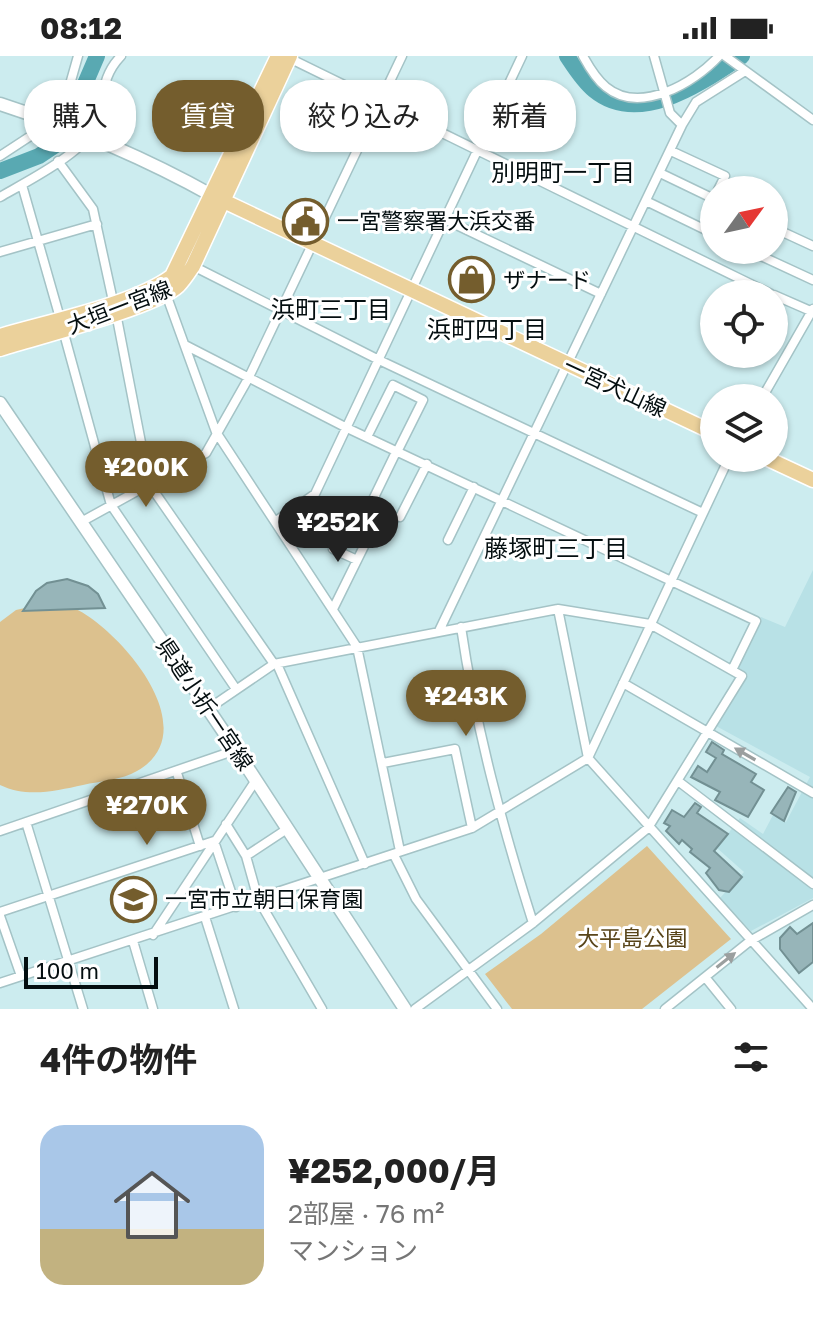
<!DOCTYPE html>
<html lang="ja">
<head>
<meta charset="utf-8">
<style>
	:root { --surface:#fff; --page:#f6f6f6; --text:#222; --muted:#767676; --line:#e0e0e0; --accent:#745d2d }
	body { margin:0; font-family:"Golos Text","Noto Sans JP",sans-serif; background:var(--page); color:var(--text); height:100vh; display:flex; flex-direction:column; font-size:30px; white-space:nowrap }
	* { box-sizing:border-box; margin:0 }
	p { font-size:26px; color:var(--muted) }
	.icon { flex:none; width:44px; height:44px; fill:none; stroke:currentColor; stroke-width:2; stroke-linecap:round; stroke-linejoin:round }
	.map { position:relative; height:953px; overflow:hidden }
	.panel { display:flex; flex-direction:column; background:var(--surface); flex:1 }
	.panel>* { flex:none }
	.top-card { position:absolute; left:24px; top:24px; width:766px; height:72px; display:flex; gap:16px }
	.needle { width:52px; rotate:57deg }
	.tools { position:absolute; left:700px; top:120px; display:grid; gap:16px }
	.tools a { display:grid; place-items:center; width:88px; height:88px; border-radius:50%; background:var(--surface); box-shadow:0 2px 6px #0004; font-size:40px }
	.scale { position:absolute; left:24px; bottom:20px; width:134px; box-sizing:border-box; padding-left:8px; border:4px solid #040e10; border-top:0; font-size:22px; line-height:28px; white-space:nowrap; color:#040e10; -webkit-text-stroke:6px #fff; paint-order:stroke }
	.price { position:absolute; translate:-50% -68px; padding:0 18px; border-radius:28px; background:var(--accent); color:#fff; font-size:26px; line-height:52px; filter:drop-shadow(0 2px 4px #0008) }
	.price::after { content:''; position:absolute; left:50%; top:48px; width:24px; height:18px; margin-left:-12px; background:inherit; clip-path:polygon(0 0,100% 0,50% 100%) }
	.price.active { background:#222; color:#fff }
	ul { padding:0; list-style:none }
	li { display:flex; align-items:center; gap:24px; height:200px; padding:0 40px }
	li+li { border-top:2px solid var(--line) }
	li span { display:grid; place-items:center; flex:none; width:224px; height:160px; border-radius:24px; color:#555 }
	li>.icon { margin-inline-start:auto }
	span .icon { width:96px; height:96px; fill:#fffc; stroke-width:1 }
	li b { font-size:34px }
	h2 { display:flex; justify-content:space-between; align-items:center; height:96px; padding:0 40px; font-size:34px }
	.pill { padding:0 28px; border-radius:32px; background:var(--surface); box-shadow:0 2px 6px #0004; font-size:28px; line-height:72px }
	.pill.active { background:var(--accent); color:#fff }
	.status { display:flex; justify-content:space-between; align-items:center; height:56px; padding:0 40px; background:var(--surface); direction:ltr }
	.status svg { height:22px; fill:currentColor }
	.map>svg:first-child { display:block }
</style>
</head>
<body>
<div class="status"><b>08:12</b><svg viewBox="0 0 49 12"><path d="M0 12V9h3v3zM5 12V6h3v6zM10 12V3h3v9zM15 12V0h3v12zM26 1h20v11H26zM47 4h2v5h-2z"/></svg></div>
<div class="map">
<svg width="813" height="953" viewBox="0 0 813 953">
	<rect width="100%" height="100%" fill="#ccecef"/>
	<path fill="#b8e1e6" d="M813,514V842L751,875L720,842L744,816L717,792L740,762L763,778L773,759L786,766L810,721L716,670L748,619L737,613L761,561L785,571Z"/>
	<path fill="#dcc18e" d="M47,547C56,548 68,548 76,553C122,576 207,675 137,715C122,724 100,725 83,729C55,735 27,742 0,729V566L16,554Z
		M647,790L731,883L642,953H512L485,918L541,878Z"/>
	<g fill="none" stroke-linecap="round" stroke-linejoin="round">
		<path stroke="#59a9b2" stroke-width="16" d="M567,0C575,12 583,25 594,34C640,72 704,25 742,0
			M0,115L39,100L60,86L97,0"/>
	</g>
	<path fill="#97b5b9" stroke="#729093" stroke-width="2" d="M67,523L88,530L98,538L105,552L23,555L36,535L47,527Z
		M712,686L724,694L722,698L756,718L751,726L764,734L748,761L715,744L720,736L691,721L698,710L707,716L716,702L706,696Z
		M788,731L796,736L784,765L771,757Z
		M695,747L701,751L697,757L728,778L714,795L742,821L729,836L719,834L706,817L710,812L690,796L692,793L682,784L679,788L666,775L670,770L664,767L672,754L684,761Z
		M813,867V906L799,917L780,893V882L790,871L797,878Z"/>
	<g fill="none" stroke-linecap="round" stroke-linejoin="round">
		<defs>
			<path id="street" d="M583,0C589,11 596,23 606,31C640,59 694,27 719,0
				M725,0L813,64
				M289,2L771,238
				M682,69L696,46L745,15
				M671,95L725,120L718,134
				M0,100L61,60L78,0
				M58,105L93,153L113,245
				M660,117L714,143
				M22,129L60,262
				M0,141C26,126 77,100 93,75C108,49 96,26 121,0
				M646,145L714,178
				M446,164L601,238
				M774,172L813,190
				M748,194L813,224
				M0,196L97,168
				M193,210L379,304L703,457
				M166,238L216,376L357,591L400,795
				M774,239L813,256
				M116,257L149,428L274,608
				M63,274L111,449L236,633
				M185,289L347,372L756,565L732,614
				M762,342L813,253
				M367,381L393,329L423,344L398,394
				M365,460L397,394
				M400,461L427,408
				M276,465L315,438L522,0
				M81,466L206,397L248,323L402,0
				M448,484L474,431
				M333,553L374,470L349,459L333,493L357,504
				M558,553L588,702L813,953
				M461,571C476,673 502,769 533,867
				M439,575L682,69L670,57L654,0
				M277,608L365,808
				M623,627L813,737
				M208,653L274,608L558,553L650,568L742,620L648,772L533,867L415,953
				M383,707L455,693L472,772
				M177,717L200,790
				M678,725L813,828
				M26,766L83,953
				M226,768L246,800L258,843L322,953
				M0,775L236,694
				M394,799L416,843L497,953
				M246,800L287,773
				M0,856L214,785L236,851
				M0,860L21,920
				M205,861L234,953
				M153,879L256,724
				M133,885L153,953
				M705,921L731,953
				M0,927L472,772L588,702L729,402
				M665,953L750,885L813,849"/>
			<path id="secondary" d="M0,48C74,72 145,102 213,140
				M0,347L236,694L405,953"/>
			<path id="primary" d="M213,140L714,377
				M0,280C47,266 135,248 172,220L278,0
				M0,293C35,282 156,251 178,230C184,224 189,216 193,210L290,0
				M766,402L813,424"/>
		</defs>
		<use href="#street" stroke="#a4c3c6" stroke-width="11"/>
		<use href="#secondary" stroke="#a4c3c6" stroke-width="15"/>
		<use href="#primary" stroke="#fff" stroke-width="17"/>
		<use href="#street" stroke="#fff" stroke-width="8"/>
		<use href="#secondary" stroke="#fff" stroke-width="12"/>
		<use href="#primary" stroke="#ebd19b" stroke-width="14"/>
	</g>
	<defs><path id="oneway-solid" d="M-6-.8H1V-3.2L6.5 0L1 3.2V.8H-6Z" transform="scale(2)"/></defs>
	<g fill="#9b9f9f">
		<use href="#oneway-solid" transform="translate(745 698) rotate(-150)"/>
		<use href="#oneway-solid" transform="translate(726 904) rotate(-38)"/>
	</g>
	<defs>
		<symbol id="civic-ring" viewBox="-11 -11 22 22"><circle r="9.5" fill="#fff" stroke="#745d2d" stroke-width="1.5"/><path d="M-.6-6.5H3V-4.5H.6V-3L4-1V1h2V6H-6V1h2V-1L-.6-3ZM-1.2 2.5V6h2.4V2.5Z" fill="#745d2d"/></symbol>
		<symbol id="shop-ring" viewBox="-11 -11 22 22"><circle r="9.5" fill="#fff" stroke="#745d2d" stroke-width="1.5"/><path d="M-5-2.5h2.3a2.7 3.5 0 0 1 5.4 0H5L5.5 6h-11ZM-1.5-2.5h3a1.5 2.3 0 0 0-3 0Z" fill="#745d2d"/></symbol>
		<symbol id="school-ring" viewBox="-11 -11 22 22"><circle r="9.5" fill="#fff" stroke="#745d2d" stroke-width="1.5"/><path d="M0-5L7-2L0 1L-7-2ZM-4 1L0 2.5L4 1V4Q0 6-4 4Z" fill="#745d2d"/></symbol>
	</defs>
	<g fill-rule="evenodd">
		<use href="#civic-ring" x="280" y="140" width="51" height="51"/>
		<use href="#shop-ring" x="446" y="198" width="51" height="51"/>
		<use href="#school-ring" x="108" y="818" width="51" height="51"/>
	</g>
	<g text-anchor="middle" stroke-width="6" stroke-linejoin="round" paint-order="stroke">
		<g font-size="22" fill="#040e10" stroke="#fff" text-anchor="start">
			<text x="337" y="173">一宮警察署大浜交番</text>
			<text x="503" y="232">ザナード</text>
			<text x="165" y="851">一宮市立朝日保育園</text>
		</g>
		<g font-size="22" fill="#040e10" stroke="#fff">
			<text transform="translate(119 251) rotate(-21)" y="8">大垣一宮線</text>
			<text transform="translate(615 331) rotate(25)" y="8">一宮犬山線</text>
			<text transform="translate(205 648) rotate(56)" y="8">県道小折一宮線</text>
		</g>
		<g font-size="22" fill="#59451a" stroke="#fff">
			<text x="632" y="890">大平島公園</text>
		</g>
		<g font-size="24" fill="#040e10" stroke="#fff">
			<text x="563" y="125">別明町一丁目</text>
			<text x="331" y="262">浜町三丁目</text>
			<text x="487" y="282">浜町四丁目</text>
			<text x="556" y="501">藤塚町三丁目</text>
		</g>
	</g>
</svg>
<div class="tools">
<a><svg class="needle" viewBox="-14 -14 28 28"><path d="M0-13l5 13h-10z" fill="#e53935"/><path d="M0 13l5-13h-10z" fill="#767676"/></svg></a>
<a><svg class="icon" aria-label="locate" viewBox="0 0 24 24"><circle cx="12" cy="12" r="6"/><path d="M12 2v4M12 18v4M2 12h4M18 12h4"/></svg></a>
<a><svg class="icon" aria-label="layers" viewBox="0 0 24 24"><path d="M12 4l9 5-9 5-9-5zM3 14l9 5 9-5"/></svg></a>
</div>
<div class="scale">100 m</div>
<b class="price" style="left:146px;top:453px">¥200K</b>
<b class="price active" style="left:338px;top:508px">¥252K</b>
<b class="price" style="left:466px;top:682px">¥243K</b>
<b class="price" style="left:147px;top:791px">¥270K</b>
<div class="top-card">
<a class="pill">購入</a>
<a class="pill active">賃貸</a>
<a class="pill">絞り込み</a>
<a class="pill">新着</a>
</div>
</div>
<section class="panel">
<h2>4件の物件<svg class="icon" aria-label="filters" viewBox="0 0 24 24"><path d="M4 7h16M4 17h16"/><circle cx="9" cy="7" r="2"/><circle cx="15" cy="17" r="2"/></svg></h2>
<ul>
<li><span style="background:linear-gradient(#a9c7e8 65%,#c2b280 0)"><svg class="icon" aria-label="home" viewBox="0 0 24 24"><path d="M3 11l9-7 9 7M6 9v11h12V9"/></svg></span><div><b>¥252,000/月</b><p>2部屋 · 76 m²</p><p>マンション</p></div></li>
</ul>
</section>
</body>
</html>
